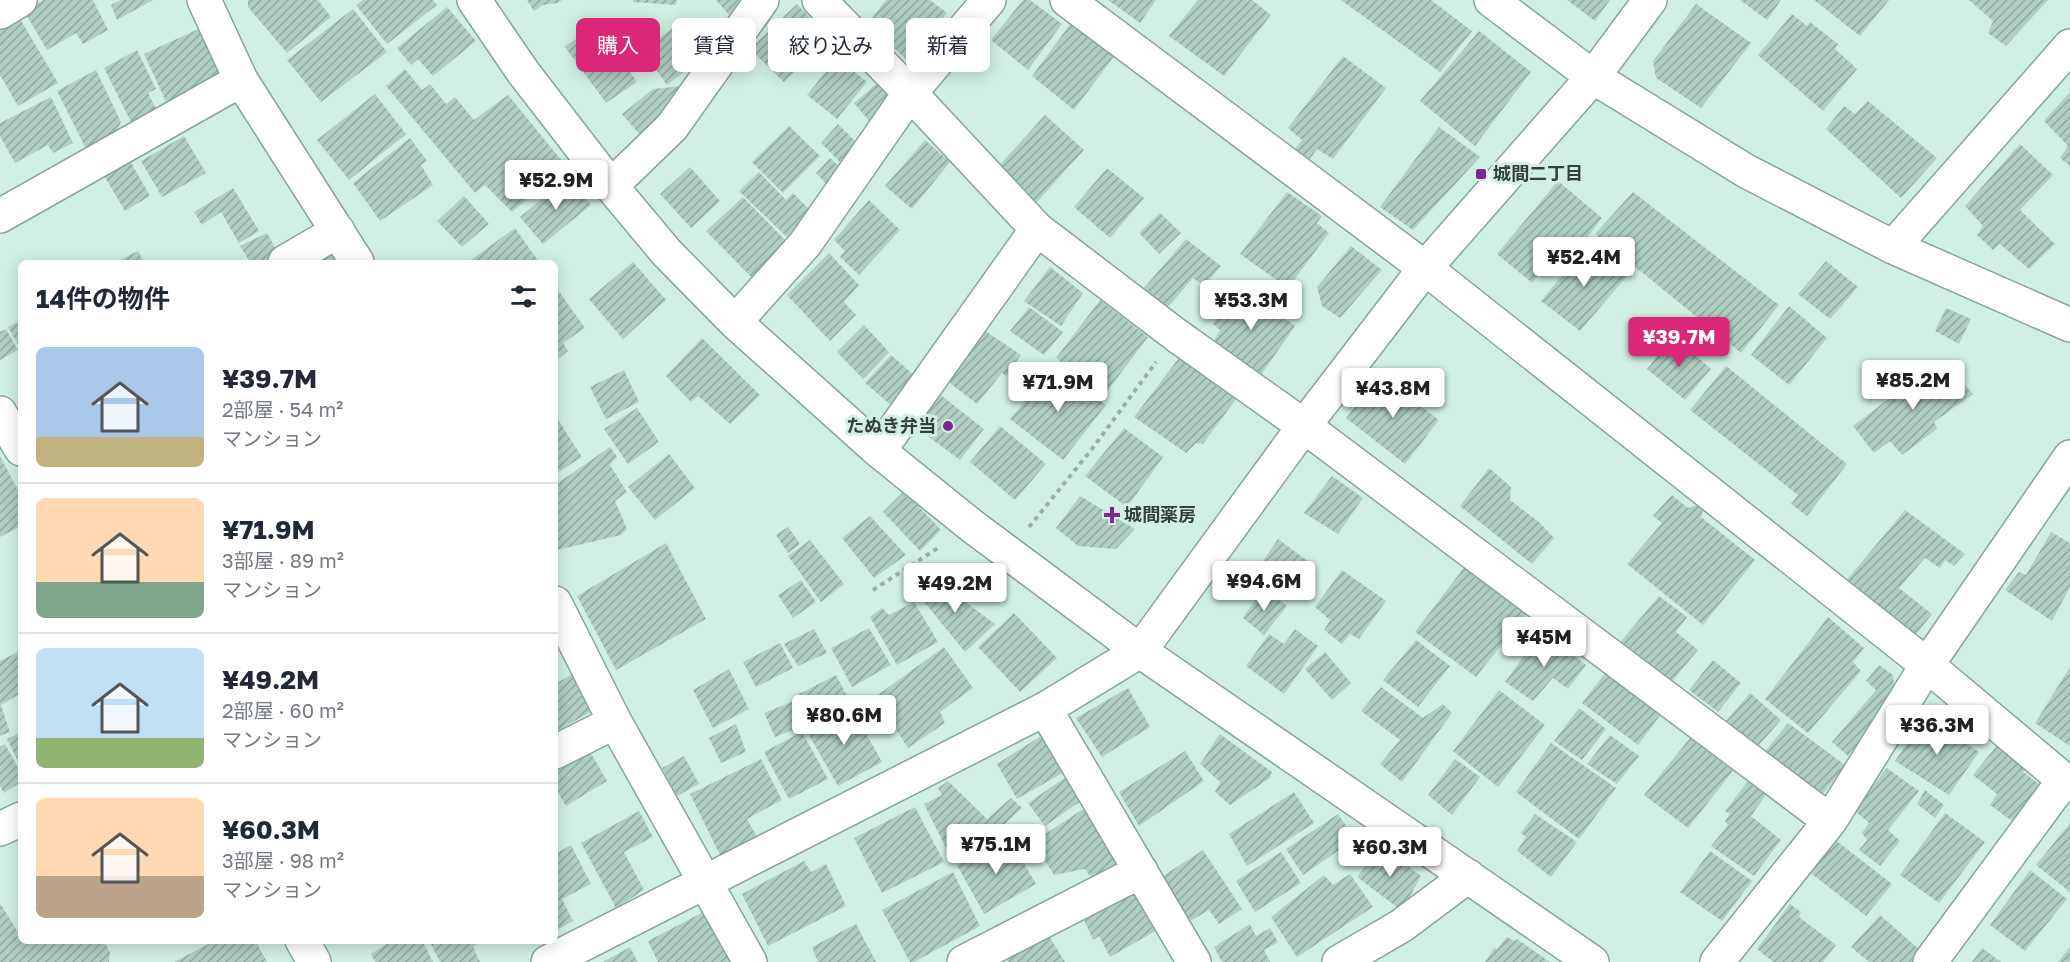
<!DOCTYPE html>
<html lang="ja">
<head>
<meta charset="utf-8">
<style>
	:root { --surface:#fff; --page:#f6f6f7; --text:#1f2937; --muted:#747a83; --line:#e0e1e3; --accent:#db2777 }
	body { margin:0; font-family:"Golos Text","Noto Sans JP",sans-serif; background:var(--page); color:var(--text); height:100vh; display:flex; flex-direction:column; font-size:22px; white-space:nowrap }
	* { box-sizing:border-box; margin:0 }
	p { font-size:20px; color:var(--muted) }
	.icon { flex:none; width:33px; height:33px; fill:none; stroke:currentColor; stroke-width:2; stroke-linecap:round; stroke-linejoin:round }
	.map { position:relative; flex:1; overflow:hidden }
	.side { position:absolute; left:18px; top:260px; width:540px; height:684px; display:flex; flex-direction:column; background:var(--surface); border-radius:9px; box-shadow:0 3px 15px #0003 }
	.side>* { flex:none }
	.hud { position:absolute; left:576px; top:18px; width:570px; height:54px; display:flex; gap:12px }
	.price { position:absolute; translate:-50% -51px; padding:0 14px; border-radius:6px; background:#fff; color:#222; font-size:20px; line-height:39px; filter:drop-shadow(0 2px 3px #0008) }
	.price::after { content:''; position:absolute; left:50%; top:36px; width:18px; height:14px; margin-left:-9px; background:inherit; clip-path:polygon(0 0,100% 0,50% 100%) }
	.price.active { background:var(--accent); color:#fff }
	ul { padding:0; list-style:none }
	li { display:flex; align-items:center; gap:18px; height:150px; padding:0 18px }
	li+li { border-top:2px solid var(--line) }
	li span { display:grid; place-items:center; flex:none; width:168px; height:120px; border-radius:9px; color:#555 }
	li>.icon { margin-inline-start:auto }
	span .icon { width:72px; height:72px; fill:#fffc; stroke-width:1 }
	li b { font-size:26px }
	h2 { display:flex; justify-content:space-between; align-items:center; height:72px; padding:0 18px; font-size:26px }
	.pill { padding:0 21px; border-radius:9px; background:var(--surface); box-shadow:0 3px 15px #0003; font-size:21px; line-height:54px }
	.pill.active { background:var(--accent); color:#fff }
	.map>svg:first-child { display:block }
</style>
</head>
<body>
<div class="map">
<svg width="2070" height="962" viewBox="0 0 2070 962">
	<defs>
		<pattern id="building-hatch" width="6" height="6" patternUnits="userSpaceOnUse" patternTransform="scale(1.5)"><rect width="6" height="6" fill="#b0cfc3"/><path d="M-1 1l2-2M0 6l6-6M5 7l2-2" fill="none" stroke="#90a99f"/></pattern>
	</defs>
	<rect width="100%" height="100%" fill="#d0f0e3"/>
	<path fill="url(#building-hatch)" d="M43,0H93L108,30L83,44L76,33L47,50L24,11Z
		M121,0H153L117,20L111,5Z
		M248,0H318L331,17L287,53L248,7Z
		M363,0H433L437,5L387,44L356,5Z
		M527,0H562L558,3L543,5L534,11Z
		M633,0H677L676,5L633,2Z
		M716,0H751L732,18Z
		M886,0H930L947,13L907,60L867,24Z
		M1023,0H1030L1062,24L1028,70L991,40Z
		M1108,0H1156L1140,23Z
		M1198,0H1252L1271,15L1224,76L1169,36Z
		M1341,0H1431L1472,31L1440,72Z
		M1567,0H1610L1595,21Z
		M1740,0H1781L1767,20Z
		M1814,0H1889L1860,36Z
		M1969,0H2048L2006,46L1988,33L1993,21Z
		M797,4L829,38L784,82L750,49Z
		M1696,4L1751,43L1701,108L1656,78L1653,61Z
		M447,7L476,41L433,76L418,59L411,65L397,48Z
		M353,9L387,52L321,102L287,60Z
		M1792,14L1807,26L1810,22L1838,44L1835,49L1857,69L1823,111L1758,55Z
		M19,17L58,83L18,106L0,75V30Z
		M1071,23L1115,55L1074,110L1032,76Z
		M678,24L703,57L667,85L642,51Z
		M205,26L230,75L168,106L144,54Z
		M601,30L637,82L606,103L565,47L585,32L591,38Z
		M1479,31L1531,72L1475,146L1420,101Z
		M137,50L156,89L148,93L156,109L131,122L104,68Z
		M1343,56L1386,88L1333,159L1317,149L1310,159L1294,150L1302,140L1288,128Z
		M837,58L867,82L837,119L807,95Z
		M405,69L422,90L430,84L446,104L455,97L474,120L508,95L567,167L512,212L485,185L475,193L386,86Z
		M96,70L121,122L116,133L86,149L57,91Z
		M880,81L895,100L870,122L854,103Z
		M680,86L683,92L646,142L622,114L653,89Z
		M2070,92V166L2060,158L2068,146L2044,121Z
		M375,94L406,134L349,180L317,140Z
		M51,97L73,143L53,153L48,145L15,163L0,136V123Z
		M1868,101L1937,158L1901,198L1826,129L1844,106L1855,114Z
		M1045,115L1084,150L1036,203L997,168Z
		M838,124L861,147L844,166L821,143Z
		M789,126L820,156L783,193L752,162Z
		M1439,127L1480,157L1413,230L1380,207Z
		M184,136L206,173L162,197L141,161Z
		M410,138L427,161L421,165L433,185L380,221L353,183Z
		M925,140L950,162L912,209L885,186Z
		M2020,144L2053,175L2020,210L2055,244L2029,269L2000,244L1993,250L1977,235L1983,226L1965,206Z
		M830,158L845,172L831,189L816,173Z
		M129,159L150,196L125,211L103,174Z
		M690,167L720,201L691,228L660,194Z
		M1107,168L1144,198L1110,238L1074,207Z
		M759,172L786,200L793,193L812,212L787,237L739,191Z
		M569,177L591,205L543,244L520,217Z
		M1558,181L1602,218L1580,247L1569,239L1532,283L1497,254Z
		M233,188L259,231L239,243L221,212L202,225L194,212Z
		M1287,192L1322,216L1317,223L1329,233L1288,288L1240,254Z
		M1633,192L1779,305L1741,353L1595,234Z
		M464,196L489,224L462,247L437,221Z
		M743,197L791,246L755,281L706,231Z
		M869,200L900,230L859,275L840,257L845,251L834,240Z
		M1160,213L1181,233L1159,254L1139,233Z
		M515,228L539,262H468Z
		M267,233L279,255L266,262H250L240,246Z
		M1186,239L1221,266L1204,286L1193,278L1168,307L1144,288Z
		M1587,245L1627,276L1580,331L1541,301Z
		M1351,246L1382,270L1340,318L1322,306L1317,287Z
		M331,247L340,262H305Z
		M138,251L144,262H116Z
		M829,253L859,285L844,302L856,315L830,341L787,295Z
		M1826,261L1858,287L1830,319L1798,294Z
		M633,262L666,300L623,339L589,299Z
		M1050,267L1083,293L1061,326L1024,301Z
		M555,286L585,328L563,343L568,351L555,361Z
		M1235,289L1244,296L1249,292L1295,326L1261,375L1214,341L1220,330L1213,324Z
		M1100,300L1148,337L1105,394L1056,358Z
		M1789,306L1827,338L1789,385L1751,355Z
		M1029,307L1063,332L1044,355L1010,331Z
		M1946,308L1971,319L1959,344L1935,331Z
		M21,320V350L8,327Z
		M864,325L889,352L863,379L837,352Z
		M978,326L1021,355L1006,376L1002,373L977,404L942,377Z
		M6,329L18,350L0,360V332Z
		M1673,336L1711,369L1685,400L1647,369Z
		M702,338L760,395L730,424L698,396L691,402L666,376Z
		M1185,350L1242,391L1203,444L1196,443L1186,453L1134,417Z
		M891,355L915,376L890,404L865,383Z
		M1054,366L1106,405L1063,460L1010,419Z
		M1726,366L1847,464L1807,516L1791,504L1798,495L1690,410Z
		M1932,366L1942,377L1952,371L1973,394L1934,422L1937,429L1902,455L1890,441L1874,453L1853,426Z
		M624,370L639,402L606,419L590,387Z
		M1380,375L1439,420L1405,464L1346,418Z
		M938,393L984,429L960,460L913,425Z
		M637,408L659,442L628,464L604,429Z
		M555,415L582,457L555,474Z
		M1000,426L1046,464L1015,500L970,462Z
		M1124,428L1163,457L1127,507L1085,476Z
		M610,447L617,457L610,465L627,492L615,501L627,529L621,535L557,550L555,546V485Z
		M669,454L695,488L655,520L628,487Z
		M0,456L21,496V526L0,537Z
		M1489,468L1511,487L1510,500L1540,523L1554,538L1532,564L1460,506Z
		M1332,476L1363,498L1338,534L1304,513Z
		M904,491L941,530L920,551L883,512Z
		M1672,495L1688,508L1697,505L1703,510L1701,517L1755,560L1703,625L1627,564L1662,523L1653,516Z
		M1080,496L1135,529L1116,549L1078,546L1056,528Z
		M1905,510L1965,554L1954,566L1945,560L1940,568L1925,558L1899,588L1932,614L1915,636L1845,582Z
		M870,516L906,555L874,578L842,538Z
		M788,527L800,544L788,553L776,535Z
		M2051,532L2070,543V587L2052,621L2005,590L2019,572L2026,575Z
		M1278,539L1309,562L1287,596L1255,573Z
		M810,540L844,584L821,602L788,556Z
		M666,543L706,619L616,670L577,596Z
		M1466,565L1529,610L1476,677L1415,632Z
		M1342,570L1386,601L1359,639L1350,634L1342,644L1324,630L1330,620L1315,607Z
		M933,578L995,624L965,652L916,592Z
		M801,580L816,602L793,618L778,595Z
		M1263,588L1287,606L1264,635L1243,618Z
		M1659,596L1687,617L1676,632L1698,650L1669,685L1617,646Z
		M914,602L938,642L897,665L870,617L882,608L889,615Z
		M1014,613L1057,658L1020,692L978,647Z
		M1828,617L1864,648L1853,662L1861,671L1808,733L1765,699Z
		M869,628L891,665L852,687L831,648Z
		M814,629L827,653L798,666L784,644Z
		M1295,629L1318,646L1284,694L1246,666L1269,634L1284,644Z
		M1541,632L1586,665L1568,689L1553,678L1533,701L1505,682Z
		M1416,640L1450,666L1418,707L1383,680Z
		M780,643L793,668L756,687L743,662Z
		M944,647L973,688L940,712L945,723L908,748L875,697Z
		M18,652L21,658V693L1,705L10,732L0,736V661Z
		M1325,652L1351,683L1332,700L1305,669Z
		M1713,660L1741,683L1718,712L1689,690Z
		M1879,665L1893,675L1895,697L1848,756L1832,742L1876,690L1866,681Z
		M2070,667V746L2035,723Z
		M729,669L749,709L713,728L693,690Z
		M576,672L596,709L555,732V684Z
		M1606,672L1662,713L1638,745L1582,703Z
		M836,675L849,700L812,718L799,694Z
		M1381,687L1423,718L1443,704L1452,713L1402,782L1380,764L1400,740L1361,711Z
		M1128,688L1150,727L1102,757L1076,718Z
		M1499,690L1545,725L1498,787L1453,751Z
		M1750,693L1781,720L1751,754L1720,728Z
		M799,699L810,723L775,737L764,713Z
		M850,705L882,762L838,786L806,730Z
		M1579,708L1606,729L1582,760L1554,741Z
		M1926,715L1979,752L1949,795L1895,761Z
		M1788,723L1845,765L1820,798L1763,754Z
		M736,724L746,752L721,763L709,738Z
		M21,732V767L7,739Z
		M802,732L828,779L789,799L764,752Z
		M1044,734L1066,771L1017,799L997,764Z
		M1220,734L1272,772L1270,778L1230,805L1215,792L1220,782L1200,764Z
		M1610,735L1639,756L1617,784L1587,764Z
		M1690,738L1733,771L1688,828L1644,795Z
		M1551,743L1616,788L1579,839L1516,792Z
		M5,744L21,773V782L4,793L0,786V747Z
		M1998,744L2028,767L2023,772L2047,790L2020,827L1990,805L1997,794L1973,775Z
		M586,745L607,781L566,806L555,787V763Z
		M1185,751L1204,781L1139,826L1119,792Z
		M684,756L699,784L677,796L662,768Z
		M761,759L782,800L747,819L757,837L720,855L690,794Z
		M1455,759L1480,777L1452,815L1428,795Z
		M1887,768L1919,791L1888,830L1900,841L1880,866L1859,850L1867,840L1862,833L1869,823L1854,810Z
		M1066,777L1081,801L1045,826L1028,803Z
		M948,781L987,819L1011,798L1022,808L989,839L952,860L924,804L942,795L938,788Z
		M1748,781L1766,795L1751,816L1781,840L1754,876L1711,846L1728,825L1725,821L1730,814L1725,811Z
		M1925,790L1944,805L1935,818L1917,804Z
		M1294,792L1314,823L1247,866L1229,834Z
		M1091,804L1125,861L1092,879L1085,869L1054,875L1033,842Z
		M915,807L944,862L882,893L854,838Z
		M639,811L653,837L624,852L644,890L616,908L581,843Z
		M1945,813L1985,842L1939,903L1900,875Z
		M1338,814L1355,839L1303,875L1286,849Z
		M1535,814L1577,842L1551,877L1517,851L1526,837L1521,833Z
		M2070,823V892L2036,865Z
		M1007,835L1036,884L984,914L957,865Z
		M1834,839L1892,884L1866,916L1808,871Z
		M571,845L591,884L562,899L573,921L555,931V854Z
		M1382,846L1421,876L1402,911L1357,877Z
		M1203,850L1242,909L1219,924L1209,910L1190,921L1160,878Z
		M1710,851L1752,881L1722,921L1680,892Z
		M1281,852L1301,883L1255,912L1236,881Z
		M804,861L811,872L826,864L846,906L768,946L742,894Z
		M2030,870L2067,899L2025,951L1990,925Z
		M953,872L980,926L914,962H910L882,910Z
		M1350,874L1373,907L1297,957L1271,917L1324,875L1333,885Z
		M1135,893L1157,930L1110,957L1099,936L1093,940L1084,920Z
		M0,903L21,937V940L25,944L31,940H104L110,953L109,962H0Z
		M1790,904L1801,912L1799,917L1836,945L1823,962H1773L1757,949Z
		M711,908L738,962H658L648,941Z
		M1880,915L1921,951L1911,962H1869L1851,947Z
		M856,924L876,962H818L812,947Z
		M1250,924L1256,936L1270,928L1278,942L1264,950L1270,962H1222L1214,947Z
		M1046,931L1065,962H1008L1003,952Z
		M1507,937L1514,941L1517,939L1550,962H1485L1494,948L1497,949Z
		M216,940H255L267,962H174Z
		M393,940H422L433,962H375L371,954Z
		M429,940H482L473,947L480,962H440Z
		M630,947L638,962H603Z
		M2070,947V962H2058Z
		M1982,948L2001,962H1972Z"/>
	<g fill="none" stroke-linecap="round" stroke-linejoin="round">
		<defs>
			<path id="minor" d="M204,0L241,80L357,262
				M474,0L523,72L611,186L667,253L735,322L879,451L972,526L1140,651L1592,962
				M819,0L910,93L1037,229L1176,335L1304,426L1830,821
				M1067,0L1425,268L1927,665L2070,785
				M1491,0L1593,77L1746,171L1893,247L2070,325
				M0,12L20,0
				M611,186L672,127L762,0
				M0,216L241,80
				M1893,247L2070,46
				M285,262L338,231
				M735,322L805,244L910,93L989,0
				M0,413L21,449
				M879,451L1037,229
				M555,603L615,722L750,962
				M1045,709L1194,962
				M555,752L615,722
				M0,829L21,819
				M302,940L314,962
				M548,962L1045,709L1140,651L1304,426L1425,268L1593,77L1650,0
				M964,962L1141,871
				M1339,962L1401,926L1468,876
				M1717,962L1830,821L1927,665L2070,457
				M1930,962L2064,780"/>
		</defs>
		<use href="#minor" stroke="#87a599" stroke-width="36"/>
		<path stroke="#97b0a6" stroke-width="4" stroke-dasharray="4.5 4.5" stroke-linecap="butt" d="M1029,527L1092,449L1156,362
			M873,590L941,546"/>
		<use href="#minor" stroke="#fff" stroke-width="33"/>
	</g>
	<g fill="#7f2693" stroke="#d0f0e3" stroke-width="2">
		<rect x="1475" y="168" width="12" height="12" rx="3"/>
		<circle cx="948" cy="426" r="6"/>
		<path d="M1109 506h6v6h6v6h-6v6h-6v-6h-6v-6h6z"/>
	</g>
	<g text-anchor="middle" stroke-width="6" stroke-linejoin="round" paint-order="stroke">
		<g font-size="18" font-weight="bold" fill="#323f3a" stroke="#d0f0e3" text-anchor="start">
			<text x="1493" y="180">城間二丁目</text>
			<text x="936" y="432" text-anchor="end">たぬき弁当</text>
			<text x="1124" y="521">城間薬房</text>
		</g>
	</g>
</svg>
<b class="price" style="left:556px;top:211px">¥52.9M</b>
<b class="price" style="left:1584px;top:288px">¥52.4M</b>
<b class="price" style="left:1251px;top:331px">¥53.3M</b>
<b class="price active" style="left:1679px;top:368px">¥39.7M</b>
<b class="price" style="left:1913px;top:411px">¥85.2M</b>
<b class="price" style="left:1058px;top:413px">¥71.9M</b>
<b class="price" style="left:1393px;top:419px">¥43.8M</b>
<b class="price" style="left:1264px;top:612px">¥94.6M</b>
<b class="price" style="left:955px;top:614px">¥49.2M</b>
<b class="price" style="left:1544px;top:668px">¥45M</b>
<b class="price" style="left:844px;top:746px">¥80.6M</b>
<b class="price" style="left:1937px;top:756px">¥36.3M</b>
<b class="price" style="left:996px;top:875px">¥75.1M</b>
<b class="price" style="left:1390px;top:878px">¥60.3M</b>
<div class="hud">
<a class="pill active">購入</a>
<a class="pill">賃貸</a>
<a class="pill">絞り込み</a>
<a class="pill">新着</a>
</div>
<section class="side">
<h2>14件の物件<svg class="icon" aria-label="filters" viewBox="0 0 24 24"><path d="M4 7h16M4 17h16"/><circle cx="9" cy="7" r="2"/><circle cx="15" cy="17" r="2"/></svg></h2>
<ul>
<li><span style="background:linear-gradient(#a9c7e8 75%,#c2b280 0)"><svg class="icon" aria-label="home" viewBox="0 0 24 24"><path d="M3 11l9-7 9 7M6 9v11h12V9"/></svg></span><div><b>¥39.7M</b><p>2部屋 · 54 m²</p><p>マンション</p></div></li>
<li><span style="background:linear-gradient(#ffd9b3 70%,#7fa58c 0)"><svg class="icon" aria-label="home" viewBox="0 0 24 24"><path d="M3 11l9-7 9 7M6 9v11h12V9"/></svg></span><div><b>¥71.9M</b><p>3部屋 · 89 m²</p><p>マンション</p></div></li>
<li><span style="background:linear-gradient(#bfe0f5 75%,#8fb573 0)"><svg class="icon" aria-label="home" viewBox="0 0 24 24"><path d="M3 11l9-7 9 7M6 9v11h12V9"/></svg></span><div><b>¥49.2M</b><p>2部屋 · 60 m²</p><p>マンション</p></div></li>
<li><span style="background:linear-gradient(#ffd9b3 65%,#b9a48a 0)"><svg class="icon" aria-label="home" viewBox="0 0 24 24"><path d="M3 11l9-7 9 7M6 9v11h12V9"/></svg></span><div><b>¥60.3M</b><p>3部屋 · 98 m²</p><p>マンション</p></div></li>
</ul>
</section>
</div>
</body>
</html>
